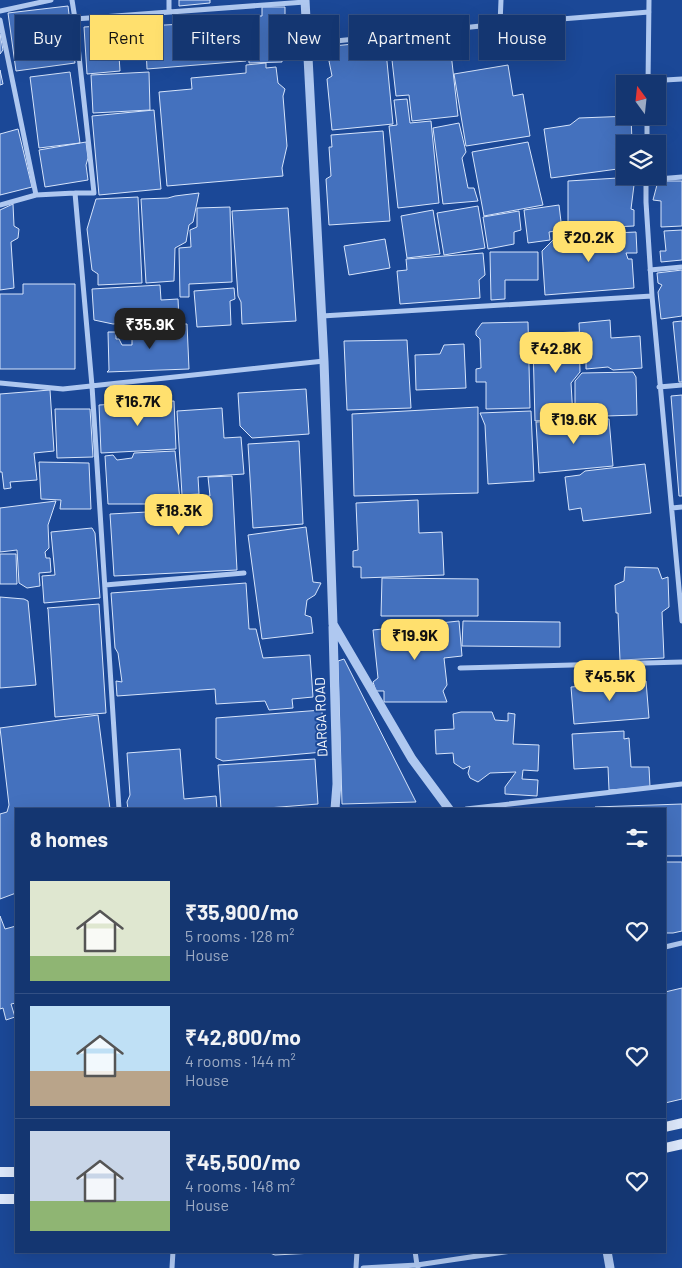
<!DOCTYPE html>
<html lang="en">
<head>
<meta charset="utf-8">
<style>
	:root { --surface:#143671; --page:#214179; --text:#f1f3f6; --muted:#9dabc3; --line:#335084; --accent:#ffe06e }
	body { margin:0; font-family:Barlow,sans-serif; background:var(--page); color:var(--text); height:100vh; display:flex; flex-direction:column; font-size:19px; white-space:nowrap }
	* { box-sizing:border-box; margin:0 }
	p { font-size:16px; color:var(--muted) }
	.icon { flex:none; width:28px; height:28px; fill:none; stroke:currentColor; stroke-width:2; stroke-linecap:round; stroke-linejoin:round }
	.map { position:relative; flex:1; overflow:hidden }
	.details { position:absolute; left:15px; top:808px; width:651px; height:445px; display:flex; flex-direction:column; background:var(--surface); border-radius:0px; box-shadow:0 5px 20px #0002,0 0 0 1px var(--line) }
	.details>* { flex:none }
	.banner { position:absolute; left:15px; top:15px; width:652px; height:45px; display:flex; gap:10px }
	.needle { width:32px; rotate:345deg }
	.fabs { position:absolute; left:616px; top:75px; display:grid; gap:10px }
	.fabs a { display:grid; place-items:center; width:50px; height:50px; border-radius:0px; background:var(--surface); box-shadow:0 5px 20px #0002,0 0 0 1px var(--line); font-size:25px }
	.price { position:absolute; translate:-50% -42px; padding:0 11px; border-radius:10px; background:var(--accent); color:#111; font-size:16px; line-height:32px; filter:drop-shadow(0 1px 2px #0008) }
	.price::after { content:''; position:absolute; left:50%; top:30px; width:15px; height:11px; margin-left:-8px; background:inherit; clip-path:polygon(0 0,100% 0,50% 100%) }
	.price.active { background:#222; color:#fff }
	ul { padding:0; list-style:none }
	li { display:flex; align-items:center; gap:15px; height:125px; padding:0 15px }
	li+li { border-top:1px solid var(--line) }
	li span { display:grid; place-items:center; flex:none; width:140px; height:100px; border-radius:0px; color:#555 }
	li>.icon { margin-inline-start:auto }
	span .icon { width:60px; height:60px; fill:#fffc; stroke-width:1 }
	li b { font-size:21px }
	h2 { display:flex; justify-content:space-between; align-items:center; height:60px; padding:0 15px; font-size:21px }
	.tag { padding:0 18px; border-radius:0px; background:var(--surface); box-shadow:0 5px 20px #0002,0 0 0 1px var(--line); font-size:18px; line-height:45px }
	.tag.active { background:var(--accent); color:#111 }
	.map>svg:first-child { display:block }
</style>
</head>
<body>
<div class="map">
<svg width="682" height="1268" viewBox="0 0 682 1268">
	<rect width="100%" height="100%" fill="#1b4897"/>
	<path fill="#4471be" stroke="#d6e4fb" d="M179,0H210V3L179,6Z
		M68,6L75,63L16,71L8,13Z
		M262,7H285V20L282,23V62L249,63L248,16H262Z
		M244,21L246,61L147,69L145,26Z
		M117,25L120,71L87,74L84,27Z
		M0,34L3,50L0,54Z
		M449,35L458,116L412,121L409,95L396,96L390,42Z
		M385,41L393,124L332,130L327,79L332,76L329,61L334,58L333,46Z
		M266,63V68L276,67L278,83L285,89L283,96L287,146L282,168L283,176L167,186L159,92L192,89L191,78L246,73V65Z
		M508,65L513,96L523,94L530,136L466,146L454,74Z
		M0,70L3,84L0,85Z
		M70,72L80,143L39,148L30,77Z
		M149,72L150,110L93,113L91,75Z
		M407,99L410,123L431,121L439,203L398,208L389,126L397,125L394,100Z
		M154,110L161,189L99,195L92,116Z
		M631,116L632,142V144H625V168L551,178L544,129L570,125L579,118Z
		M459,123L466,152L462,158L468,188H474L478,201L443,204L433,128Z
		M18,129L32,187L0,195V134Z
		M383,131L390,221L329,225L326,179L331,176L329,147H332L331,135Z
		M86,142L88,158L86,165L88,180L45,187L39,150Z
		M528,142L543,205L484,216L472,152Z
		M635,177L631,209L634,210V226L568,229V181Z
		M658,181H682V226L661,227V201L653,200Z
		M199,193L193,222L189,225L186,242L175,248L174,281L146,283L141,199L168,198L175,196Z
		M138,197L142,283L98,285V274L92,270L87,229L96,199Z
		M13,204L14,226L19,229L18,238L11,242L14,288L0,290V210Z
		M559,205L562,230L549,232L550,240L528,243L524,210Z
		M478,206L485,248L444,255L437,213Z
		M230,207L232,282L189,284V297H180L179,248L191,247L190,230L197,227V208Z
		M288,208L296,321L242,324L241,302L238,296L232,211Z
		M433,210L440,254L407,258L401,216Z
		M519,211L521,230L514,232V244L488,249L483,217Z
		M682,230V260L661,262L660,251H666L664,231Z
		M636,232L637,253H626L628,259H632L634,288L545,295L542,251L553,240L569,239L571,235Z
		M385,239L390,268L349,275L344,246Z
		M490,252H538V280H505V299L491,300Z
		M483,253L485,275L479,280L480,298L400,304L397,271L407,270L406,259Z
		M682,270V316L661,319L658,292L662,285L658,283L657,273Z
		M23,284H75V369H0V294H23Z
		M160,285L161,300L178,299L179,320L113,324L94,320L92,289Z
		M234,288L235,299L230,301L231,325L197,327L194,291Z
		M610,320L611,338L640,336L642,368L613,370L608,367L586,369V347L580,345L579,323Z
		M682,321V382H679L673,322Z
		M528,322L530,408L486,409V382H476V369L481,368L480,339L476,335V331L482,323Z
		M170,324H187L189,369L107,372L109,370L108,332H116V339H119L122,345H132V328L164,327V337H171Z
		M579,332L580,372L571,383L573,417L554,418L551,411H547V420L535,421L533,344L547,343V333Z
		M407,340L411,408L347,410L344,341Z
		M464,344L466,388L416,390L415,355L440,354L444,345Z
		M633,372L636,377L637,415L575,417V381L582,373Z
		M306,389L309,434L252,438L240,426L238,393Z
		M50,390L54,451L34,453L37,480L10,482L11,488L4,489L2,472H0V394Z
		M682,395V496H679L671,396Z
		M174,401L176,449L101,453L99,405Z
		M478,407V493L354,496L352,414Z
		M222,408L224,438L241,437L244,474L198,477L199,494L182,495L177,411Z
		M55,409H90L93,457L57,458Z
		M531,411L534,481L488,484L485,425L480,413Z
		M609,419L613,466L539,473L536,422Z
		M299,441L303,524L253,528L248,444Z
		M175,451L180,500L177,501L176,509L157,510L155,504H108L105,456L113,455L117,460L132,458L134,453Z
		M39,462L89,463L91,509H60L61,500L41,499Z
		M645,464L651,513L583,521L581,508L569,510L565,477L580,475L585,471Z
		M232,476L237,570L114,576L110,514L184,510L183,498L210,496L208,477Z
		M418,500L419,533L442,532L444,575L361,578V567H353V551L358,550L356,503Z
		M56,501L48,525L49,548L45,552L46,558H50L51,572L39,573L40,586L27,588L19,583L17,550L0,552V508Z
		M306,527L313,582L321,583L315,595L307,600L305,615L311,617L313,633L262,639L248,535Z
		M92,528L95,533L100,598L44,603L42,576L55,575L51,532Z
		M0,554H16L17,584H0Z
		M625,567L658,568L662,579L668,577L669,607L662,612L664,658L620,660L618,613H616L615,585L624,581Z
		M382,578L478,579V616H381Z
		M246,583L249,629H256L263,658L310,655L313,697L292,699L293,708L269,710L265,701L216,704L215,689L117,696L116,681L122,682L118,653L115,648L111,593Z
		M0,597L24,599L28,601L36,685L0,688Z
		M99,604L106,713L55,717L48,609L47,608Z
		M459,621L462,656L444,658L447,685L443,691L447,702H384V691H376L373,682L378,678L373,630Z
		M463,621L560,622V647L462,646Z
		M344,659L416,802L342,804L338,661Z
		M646,681L649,718L574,724L571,687Z
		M322,710L323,752L223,761L216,758V718Z
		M461,712H492L495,720L508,721V713L515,714L513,744L539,745L538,771L523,770L522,779L538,780L537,796L505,794V787L516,772L490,773L478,782L470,778L468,773L470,766L463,769L454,763L453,753L436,754L435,730L454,729L453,714Z
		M98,715L110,809H16V893L0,899V814L7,812L9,805L0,728Z
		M624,731V739L629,738L631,767H649L650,787L609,790L608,767L574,769L572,734Z
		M180,749L184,799L216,796L217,809H128L127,802L130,795L127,753Z
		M315,759L318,804L255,809H221L218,765Z
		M682,804V856H665V809H595V807Z
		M665,862H682V931L673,933H665Z
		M0,916L5,929L16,926V1003L11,1004L15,1017L6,1020L3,1008L0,1009Z
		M682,988V1099L665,1103V992Z
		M265,1251H314V1253L275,1255Z"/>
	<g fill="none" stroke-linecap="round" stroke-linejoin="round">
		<path stroke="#afc8f0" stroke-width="5" d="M72,0L75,19
			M169,0V12
			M0,11L51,0
			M0,20L36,195L75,193
			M500,24L501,0
			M307,44L500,24L649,12
			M648,81L682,79
			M648,84L649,0
			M647,144V116
			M646,176V202L652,296L682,621
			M646,180L682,177
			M0,205L36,195
			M650,270L682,267
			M322,316L652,296
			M0,383L63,389L324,361
			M659,387L682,385
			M672,508L682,507
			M105,585L244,573
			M460,668L682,662
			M119,809L92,386L75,193H94L75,19L305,2
			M466,809L682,784
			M665,947L682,943
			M415,1251L417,1265L511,1251
			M172,1268L173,1251
			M356,1268L357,1251
			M363,1268L417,1265L418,1267"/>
		<path stroke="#afc8f0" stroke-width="9" d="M305,0L324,361L333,624L412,759L449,809
			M333,627L337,784L335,809
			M607,1251L610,1268"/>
		<path stroke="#dde8fb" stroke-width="10" d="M665,1127L682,1123
			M665,1148L682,1144
			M0,1172H16
			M0,1199H16"/>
	</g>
	<g text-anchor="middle" stroke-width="4" stroke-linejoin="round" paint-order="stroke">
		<g font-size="14" fill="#fff" stroke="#1b4897">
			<text transform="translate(321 717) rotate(-92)" y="5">DARGA ROAD</text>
		</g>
	</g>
</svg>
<div class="fabs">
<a><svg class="needle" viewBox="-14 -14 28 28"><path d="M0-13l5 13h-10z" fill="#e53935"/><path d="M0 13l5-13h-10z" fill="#9dabc3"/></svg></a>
<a><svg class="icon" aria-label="layers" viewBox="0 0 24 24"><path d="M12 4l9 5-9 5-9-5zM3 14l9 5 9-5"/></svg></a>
</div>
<b class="price" style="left:589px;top:263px">₹20.2K</b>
<b class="price active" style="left:150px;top:350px">₹35.9K</b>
<b class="price" style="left:556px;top:374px">₹42.8K</b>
<b class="price" style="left:138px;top:427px">₹16.7K</b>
<b class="price" style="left:574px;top:445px">₹19.6K</b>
<b class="price" style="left:179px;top:536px">₹18.3K</b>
<b class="price" style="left:415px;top:661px">₹19.9K</b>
<b class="price" style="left:610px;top:702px">₹45.5K</b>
<div class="banner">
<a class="tag">Buy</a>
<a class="tag active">Rent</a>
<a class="tag">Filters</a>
<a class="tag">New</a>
<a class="tag">Apartment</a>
<a class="tag">House</a>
</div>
<section class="details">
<h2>8 homes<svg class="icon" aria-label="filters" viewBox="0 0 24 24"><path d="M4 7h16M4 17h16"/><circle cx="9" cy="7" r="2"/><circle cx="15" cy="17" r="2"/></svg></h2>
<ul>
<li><span style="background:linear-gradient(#dfe7d0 75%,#8fb573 0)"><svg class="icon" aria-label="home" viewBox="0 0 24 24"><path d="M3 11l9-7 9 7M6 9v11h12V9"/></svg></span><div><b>₹35,900/mo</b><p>5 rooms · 128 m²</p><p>House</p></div><svg class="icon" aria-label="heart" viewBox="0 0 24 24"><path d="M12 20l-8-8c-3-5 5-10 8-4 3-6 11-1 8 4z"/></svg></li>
<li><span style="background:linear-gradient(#bfe0f5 65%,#b9a48a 0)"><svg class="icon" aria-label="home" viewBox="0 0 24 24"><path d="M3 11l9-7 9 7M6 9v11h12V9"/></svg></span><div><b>₹42,800/mo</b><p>4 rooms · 144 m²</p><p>House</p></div><svg class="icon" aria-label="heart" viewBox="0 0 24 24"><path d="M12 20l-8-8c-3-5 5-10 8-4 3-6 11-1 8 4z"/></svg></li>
<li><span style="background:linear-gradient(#c9d6e8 70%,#8fb573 0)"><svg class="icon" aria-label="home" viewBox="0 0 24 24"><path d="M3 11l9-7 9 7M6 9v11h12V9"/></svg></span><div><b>₹45,500/mo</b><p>4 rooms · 148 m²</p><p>House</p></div><svg class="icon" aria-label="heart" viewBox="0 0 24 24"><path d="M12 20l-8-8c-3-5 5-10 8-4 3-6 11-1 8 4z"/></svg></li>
</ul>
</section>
</div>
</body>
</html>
